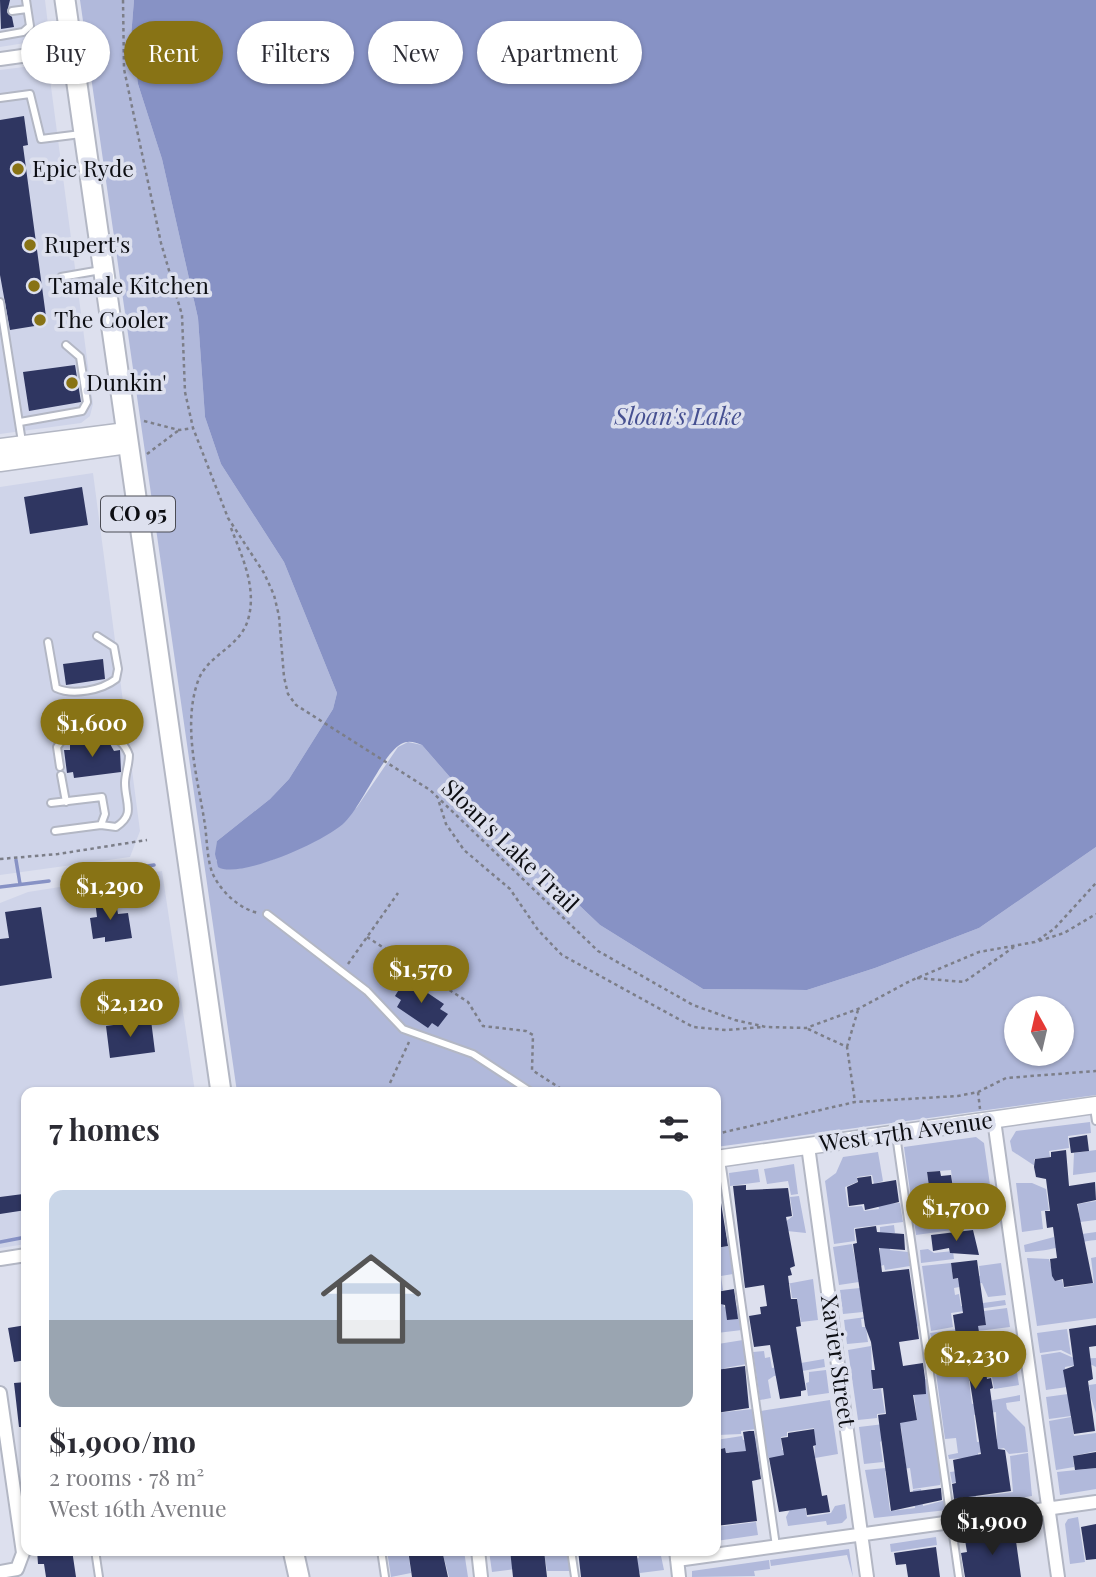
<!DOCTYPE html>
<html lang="en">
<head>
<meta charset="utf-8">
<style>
	:root { --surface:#fff; --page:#f7f7f7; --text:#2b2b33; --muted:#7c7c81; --line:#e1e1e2; --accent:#887315 }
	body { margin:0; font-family:"Playfair Display",serif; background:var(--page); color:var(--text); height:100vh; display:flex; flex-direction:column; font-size:26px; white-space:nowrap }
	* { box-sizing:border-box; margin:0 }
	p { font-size:23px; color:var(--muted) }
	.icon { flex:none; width:38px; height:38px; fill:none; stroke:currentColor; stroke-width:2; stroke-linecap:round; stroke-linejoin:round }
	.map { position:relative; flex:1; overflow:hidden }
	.side { position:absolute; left:21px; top:1087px; width:700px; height:469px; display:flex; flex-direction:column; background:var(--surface); border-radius:14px; box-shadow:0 2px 5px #0004 }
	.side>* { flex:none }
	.banner { position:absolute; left:21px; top:21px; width:700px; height:63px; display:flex; gap:14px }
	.needle { width:46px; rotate:352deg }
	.controls { position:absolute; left:1004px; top:996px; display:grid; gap:14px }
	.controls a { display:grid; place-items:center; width:70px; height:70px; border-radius:50%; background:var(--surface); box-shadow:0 2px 5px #0004; font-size:35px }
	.price { position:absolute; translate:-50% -60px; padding:0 16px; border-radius:24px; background:var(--accent); color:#fff; font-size:23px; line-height:46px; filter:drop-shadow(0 2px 4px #0008) }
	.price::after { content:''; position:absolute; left:50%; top:42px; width:21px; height:16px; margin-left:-10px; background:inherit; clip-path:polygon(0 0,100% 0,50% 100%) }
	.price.active { background:#222; color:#fff }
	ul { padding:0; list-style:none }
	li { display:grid; align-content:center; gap:14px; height:371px; padding:0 28px }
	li+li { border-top:2px solid var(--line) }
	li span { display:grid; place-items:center; height:217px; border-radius:14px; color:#555 }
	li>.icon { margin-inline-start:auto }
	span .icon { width:126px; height:126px; fill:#fffc; stroke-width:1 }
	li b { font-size:30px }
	h2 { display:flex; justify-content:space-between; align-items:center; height:84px; padding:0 28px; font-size:30px }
	.tag { padding:0 24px; border-radius:32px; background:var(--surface); box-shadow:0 2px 5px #0004; font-size:24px; line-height:63px }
	.tag.active { background:var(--accent); color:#fff }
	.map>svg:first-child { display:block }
</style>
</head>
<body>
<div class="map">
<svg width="1096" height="1577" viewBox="0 0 1096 1577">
	<rect width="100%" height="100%" fill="#dde0ee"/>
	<path fill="#cfd4e9" d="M0,0H45L49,33L44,40L0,47Z
		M48,64L93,404L90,416L81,423L0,434V70Z
		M93,473L140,831L130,857L0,875V487Z
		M162,871L195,1092H26V1244L0,1248V903L28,892Z"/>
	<path fill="#b1b9db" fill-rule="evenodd" d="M80,0H134L131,37L138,84L162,159L198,318L205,417L221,464L284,562L337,693L333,709L289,779L270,799L217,841L216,861L238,869L272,860L324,836L357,807L398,747L408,742L422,745L476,807L600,925L703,989L807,990L875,968L979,928L1096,847V1095L716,1147V1092H237ZM1017,1008H1062V1054H1017Z
		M1090,1122L1091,1133L1068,1136L1069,1148L1049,1151L1050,1157L1034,1159L1035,1166L1012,1151L1010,1141L1016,1131Z
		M976,1137L984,1143L990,1185L953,1188L951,1170L927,1172L932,1209L973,1206V1199L991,1197L995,1224L916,1235L904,1147Z
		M1096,1150V1172L1073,1175L1074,1153Z
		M878,1152L883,1181L874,1184L872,1175L857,1177V1182L845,1187L848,1207L862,1206L864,1211L879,1209L878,1204L900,1203L903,1222L854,1228L855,1241L834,1244L825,1181L836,1173L843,1157Z
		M794,1164L798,1194L791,1195L788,1181L767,1184L764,1169Z
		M758,1169L760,1182L730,1186L729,1173Z
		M1016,1183H1032L1046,1189L1049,1210L1041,1211L1043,1229L1022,1232Z
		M799,1196L806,1233L787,1231L785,1222L793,1216L790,1197Z
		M1096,1201V1220L1080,1222L1078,1204Z
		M894,1225L895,1233H891L890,1250L908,1252L910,1266L885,1270L884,1265L880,1266V1227Z
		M1096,1232V1240C1069,1243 1054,1251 1025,1252L1024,1245L1054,1237L1055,1243L1082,1239V1234Z
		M852,1244L859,1282L839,1285L833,1247Z
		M729,1246L733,1274L721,1276L723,1290L716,1296V1248Z
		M928,1249L934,1253L953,1251L954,1259L921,1263L920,1250Z
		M1096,1257V1318L1037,1326L1027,1258L1049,1259L1055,1281L1062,1280L1064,1288L1094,1283L1091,1258Z
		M951,1263L953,1279L980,1276L979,1266L1001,1263L1006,1295L988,1297L982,1283L954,1288L955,1295L959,1294L961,1306L1005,1300L1006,1305L951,1313L953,1327L931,1331L922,1266Z
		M813,1279L818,1320L801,1322L797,1298H792L790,1284L765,1288Z
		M860,1288L863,1312L843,1314L840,1290Z
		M722,1298L724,1307L739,1305L742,1330L717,1333L718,1344L743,1340L747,1364L725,1368L717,1374L716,1304Z
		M1007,1308L1010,1327L931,1337L930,1333L986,1325L984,1311Z
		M917,1310L920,1326L897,1329L895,1314L861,1319L862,1327H866L868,1342L847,1344L844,1320Z
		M1067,1329L1071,1355L1061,1350L1040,1353L1037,1333Z
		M1011,1334L1019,1385L994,1389L992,1377L969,1381L972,1404L1020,1395V1401L1006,1403L1007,1409L1025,1427L1028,1452L1009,1454L1004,1448L978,1453L979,1466L966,1481L952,1483L950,1472L967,1470L965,1458L949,1459L948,1455L958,1453L956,1438L945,1439L933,1351ZM982,1343L986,1364L959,1371L956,1352L963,1346ZM996,1412L997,1439L977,1442L974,1415Z
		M871,1346L873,1390L881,1389L885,1413L877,1414V1418L858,1420L848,1350Z
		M764,1351L765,1358L770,1357L772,1368L824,1359L825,1367L774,1376L768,1380L771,1398L760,1400L753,1352Z
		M1060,1352L1076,1359L1096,1358V1367L1088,1363L1065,1367L1067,1387L1046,1390L1041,1355Z
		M826,1370L829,1393L808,1396L806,1383L809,1382V1372Z
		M927,1379L941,1480L940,1485L913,1489L910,1468L885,1471L890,1511L915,1508L913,1490L921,1489L923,1506L946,1500L947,1510L874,1518L865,1470L906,1466L901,1427L880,1442L883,1462L864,1464L859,1427L917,1420L913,1387L896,1383Z
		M1096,1384V1413L1090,1395L1069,1398L1071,1416L1049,1419L1046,1397L1090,1391L1089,1385Z
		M830,1400L838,1454L815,1458L814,1428L787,1432V1436L781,1437L782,1450H789L790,1457L767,1458L761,1411Z
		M753,1409L756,1429L741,1431V1434L718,1435L716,1413Z
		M1071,1417L1074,1436L1096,1433V1451L1073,1456L1074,1467L1056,1470L1049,1421Z
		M742,1436L743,1440L757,1438L761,1470L736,1473L729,1452L726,1453L725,1448L716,1450V1440Z
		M1028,1453L1032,1496L968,1507V1494L975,1493L976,1497L1013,1492L1010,1456Z
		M1096,1468V1489L1060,1495L1057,1472Z
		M845,1504L847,1518L842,1523L827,1525L826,1521L788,1526L786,1517L791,1508L805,1507L807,1517L831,1513L835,1506Z
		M1078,1517L1085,1562L1070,1564L1065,1524L1068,1519Z
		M756,1522L758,1535L716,1541V1527Z
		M936,1537L937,1545L891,1552L890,1544Z
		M849,1549L853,1577L847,1555L771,1566L770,1560Z
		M387,1551H408L411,1573L391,1577Z
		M442,1551H464L468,1577H449Z
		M489,1551H509L515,1569L492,1572Z
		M544,1551H568L571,1571H547Z
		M639,1551H660L664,1570L640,1573L627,1560L639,1558Z
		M769,1560L770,1569L754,1571L755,1576L692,1577V1571Z"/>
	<path fill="#8792c5" d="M134,0H1096V847L979,928L875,968L807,990L703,989L600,925L476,807L422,745C415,742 408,740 401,744C382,755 363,804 345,822C328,840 239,880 218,867L215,854L217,841L270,799L289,779L333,709L337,693L284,562L221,464L205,417L198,318L162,159L138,84L131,37Z"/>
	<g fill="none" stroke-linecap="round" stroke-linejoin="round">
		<path stroke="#8792c5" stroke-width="3.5" d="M16,860L20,884
			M74,877L154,865
			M0,887L49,881
			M0,1242L26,1237"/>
	</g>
	<path fill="#2f3661" d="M0,0H10L7,12L12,17L14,27L1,29Z
		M24,116L28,145L23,146L47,324L10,330L0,275V120Z
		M75,365L81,402L29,411L23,372Z
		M82,487L88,525L30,534L24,497Z
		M103,659L105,679L66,685L63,664Z
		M98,741L109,742L114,751L120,750L121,772L74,778L73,772L67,773L64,750H70V745Z
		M115,897L118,914L128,913L132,938L105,942V937L93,939L90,918L97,917L95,900Z
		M41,907L52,978L0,986V939L9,938L5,912Z
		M403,983L410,987L413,983L444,1004L440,1009L448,1014L438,1027L432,1023L428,1028L397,1007L401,1000L395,996Z
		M151,1020L155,1052L110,1058L106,1026Z
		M1087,1135L1089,1151L1071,1153L1069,1138Z
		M1066,1150L1069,1186L1095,1182L1096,1200L1077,1204L1093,1283L1064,1287L1063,1279L1055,1281L1052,1276L1050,1259L1057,1258L1053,1227L1047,1228L1045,1211H1050L1046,1179L1036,1177L1034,1167L1035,1159L1051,1157V1152Z
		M940,1171L941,1176L951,1175L953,1188L966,1186L967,1203L932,1208L927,1172Z
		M871,1176L872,1184L896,1180L899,1202L865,1210L864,1204L849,1206L847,1187L858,1182L857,1178Z
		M746,1185V1190L788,1188L792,1216L786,1217L795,1266L790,1268L792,1275L788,1276L791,1299H797L801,1326L796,1327L806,1390L801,1391V1396L780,1399L770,1345L754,1347L749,1316L761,1314L760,1307L767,1306L764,1285L745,1288L733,1186Z
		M23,1194L26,1195V1210L0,1214V1197Z
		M721,1203L728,1246L716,1248V1204Z
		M876,1226L877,1232L904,1234L905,1250L879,1248L882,1272L909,1269L919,1339L899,1342L903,1366L923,1363L925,1378L926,1394L913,1395L917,1420L900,1423L910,1492L941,1488L942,1500L891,1511L878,1415L886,1414L883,1388L873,1389L871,1370H875L871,1342L865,1326L853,1244L857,1243L855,1229Z
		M973,1230L979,1255L950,1253L949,1248L933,1251L931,1235Z
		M977,1260L986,1325L978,1326L982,1350L987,1379L991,1378L993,1388L990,1389L998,1449L1005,1450L1011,1491L954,1499L952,1484L956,1483L953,1460L981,1454L968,1369L959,1371L955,1347L932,1351L931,1338L956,1335L953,1315L963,1313L958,1278L953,1279L951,1263Z
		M734,1289L738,1319L727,1320L725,1305L716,1303V1292Z
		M26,1325V1360L14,1362L8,1328Z
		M1096,1325V1346L1089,1347L1093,1379L1088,1381L1095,1431L1074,1434L1063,1370L1074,1366L1069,1329Z
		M745,1366L749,1408L716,1413V1370Z
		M26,1382V1427H19L14,1383Z
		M814,1429L816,1445L813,1446L822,1496L827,1495L830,1512L807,1515L806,1508L779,1512L769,1458L784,1455L781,1438L788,1437V1433Z
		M749,1431H754L761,1479L752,1481L757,1521L716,1526V1450L725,1448L726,1453L746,1451L743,1432Z
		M1096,1452V1468L1075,1470L1073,1456Z
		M1096,1524V1559L1086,1560L1081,1527Z
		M1015,1534L1021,1577H965L961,1553L967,1552L965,1540Z
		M936,1547L940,1577H908L906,1564L896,1565L894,1553Z
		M37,1550H72L76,1577H46L44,1564H38Z
		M408,1550H442L448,1577H412Z
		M510,1550H544L547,1577H513Z
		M578,1550H636L640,1577H581Z"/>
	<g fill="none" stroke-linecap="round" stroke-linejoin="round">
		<defs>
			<path id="service" d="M12,11L27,9
				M0,36L23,32L30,26L26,0
				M0,98L30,94L41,139L81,134
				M61,277L101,270
				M0,302L22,442
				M20,422L82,411L87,402L80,357L66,345
				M48,642L56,688C73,696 102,690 116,679L118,669L114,647L97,636
				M61,775L66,802
				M51,803L102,797L105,814L101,825
				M55,831L101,825L116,827C136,814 125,803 125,783C125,774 129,765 129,755C118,725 87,736 63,739L57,747L60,767
				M267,914L367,991L403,1029L473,1054L531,1092
				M1094,1108L1096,1121
				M896,1135L959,1577
				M721,1160L776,1546
				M95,1550L99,1577
				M381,1550L385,1577
				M571,1550L575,1577"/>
			<path id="minor" d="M0,59L72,49
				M994,1120L1058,1577
				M808,1146L867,1577
				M0,1259L26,1255
				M0,1393L23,1553L17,1569L0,1572
				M478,1550L481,1577
				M676,1550L679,1577
				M677,1560L1096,1502"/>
			<path id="tertiary" d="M0,447L126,431
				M0,463L128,445
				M716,1159L1096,1105"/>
			<path id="primary" d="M65,0L221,1092
				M293,1550L299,1577"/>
		</defs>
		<use href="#service" stroke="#b3b7c4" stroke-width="10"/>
		<use href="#minor" stroke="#b3b7c4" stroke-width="16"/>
		<use href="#tertiary" stroke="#b3b7c4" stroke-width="19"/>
		<use href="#primary" stroke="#b3b7c4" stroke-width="23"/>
		<path stroke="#7c7e88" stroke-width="2.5" stroke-dasharray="3.5 3.5" stroke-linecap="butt" d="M123,0L124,69L161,243L182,315L185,392L193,428L228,518L264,573L274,595L279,616L284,677L288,694L296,705L430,790L598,951L693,1005L735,1020L766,1027L806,1028L858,1009L910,981L979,952L1035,942L1054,929L1096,883
			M144,421L179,430L193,428
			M147,454L179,430
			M231,528C242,556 256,586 249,616C242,648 208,653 198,681C182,726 198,779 205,825C207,840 207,858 212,872C219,890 240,910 259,913
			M439,802L446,824L464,850L510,889L538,930L562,955L693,1027L726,1030L763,1027
			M0,859L58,854L147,840
			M367,937L468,1002L483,1026L526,1031L533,1035L532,1070L566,1092
			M1039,941L1064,933L1096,914
			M348,964L398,893
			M917,978L964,982L1014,947
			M808,1029L847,1047L855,1102
			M847,1047L858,1010
			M390,1083L409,1042
			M978,1092L980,1109
			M716,1134L855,1102L958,1096L978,1092L1006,1078L1096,1071"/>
		<use href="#service" stroke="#fff" stroke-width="6"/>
		<use href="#minor" stroke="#fff" stroke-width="12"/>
		<use href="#tertiary" stroke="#fff" stroke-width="16"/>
		<use href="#primary" stroke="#fff" stroke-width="19"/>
	</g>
	<g fill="#887315" stroke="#dde0ee" stroke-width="2.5">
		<circle cx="18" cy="169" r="7"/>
		<circle cx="30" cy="245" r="7"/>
		<circle cx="34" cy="286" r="7"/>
		<circle cx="40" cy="320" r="7"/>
		<circle cx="72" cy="383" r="7"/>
	</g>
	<g text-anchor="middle" stroke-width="7" stroke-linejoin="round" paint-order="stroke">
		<rect fill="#dde0ee" stroke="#4b4c54" stroke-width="2" x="101" y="496.5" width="74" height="35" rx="5"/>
		<g font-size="21" font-weight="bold" fill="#0c0d12">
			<text x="138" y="521">CO 95</text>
		</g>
		<g font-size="23" fill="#0c0d12" stroke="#dde0ee" text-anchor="start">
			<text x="32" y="177">Epic Ryde</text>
			<text x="44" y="253">Rupert's</text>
			<text x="48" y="294">Tamale Kitchen</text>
			<text x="54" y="328">The Cooler</text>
			<text x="86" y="391">Dunkin'</text>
		</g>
		<g font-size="23" fill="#0c0d12" stroke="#dde0ee">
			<text transform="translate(510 846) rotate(44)" y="8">Sloan's Lake Trail</text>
			<text transform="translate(906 1132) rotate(-8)" y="8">West 17th Avenue</text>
			<text transform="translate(838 1361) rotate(82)" y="8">Xavier Street</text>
		</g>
		<g font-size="24" font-style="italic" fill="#465091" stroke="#dde0ee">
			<text x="678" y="425">Sloan's Lake</text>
		</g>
	</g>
</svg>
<div class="controls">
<a><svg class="needle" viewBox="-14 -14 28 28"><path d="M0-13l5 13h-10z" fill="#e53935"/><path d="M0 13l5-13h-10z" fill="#7c7c81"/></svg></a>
</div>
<b class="price" style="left:92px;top:759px">$1,600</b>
<b class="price" style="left:110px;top:922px">$1,290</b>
<b class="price" style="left:421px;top:1005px">$1,570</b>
<b class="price" style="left:130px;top:1039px">$2,120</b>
<b class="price" style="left:956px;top:1243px">$1,700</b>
<b class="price" style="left:975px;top:1391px">$2,230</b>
<b class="price active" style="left:992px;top:1557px">$1,900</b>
<div class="banner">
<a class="tag">Buy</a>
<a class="tag active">Rent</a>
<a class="tag">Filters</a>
<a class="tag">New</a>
<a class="tag">Apartment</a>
</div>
<section class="side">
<h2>7 homes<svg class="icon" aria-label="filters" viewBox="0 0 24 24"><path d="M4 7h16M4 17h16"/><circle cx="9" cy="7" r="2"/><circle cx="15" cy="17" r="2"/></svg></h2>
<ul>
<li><span style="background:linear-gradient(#c9d6e8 60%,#9aa5b1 0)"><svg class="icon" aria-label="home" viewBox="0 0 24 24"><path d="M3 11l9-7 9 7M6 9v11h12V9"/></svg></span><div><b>$1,900/mo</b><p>2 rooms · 78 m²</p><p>West 16th Avenue</p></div></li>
</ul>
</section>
</div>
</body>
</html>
